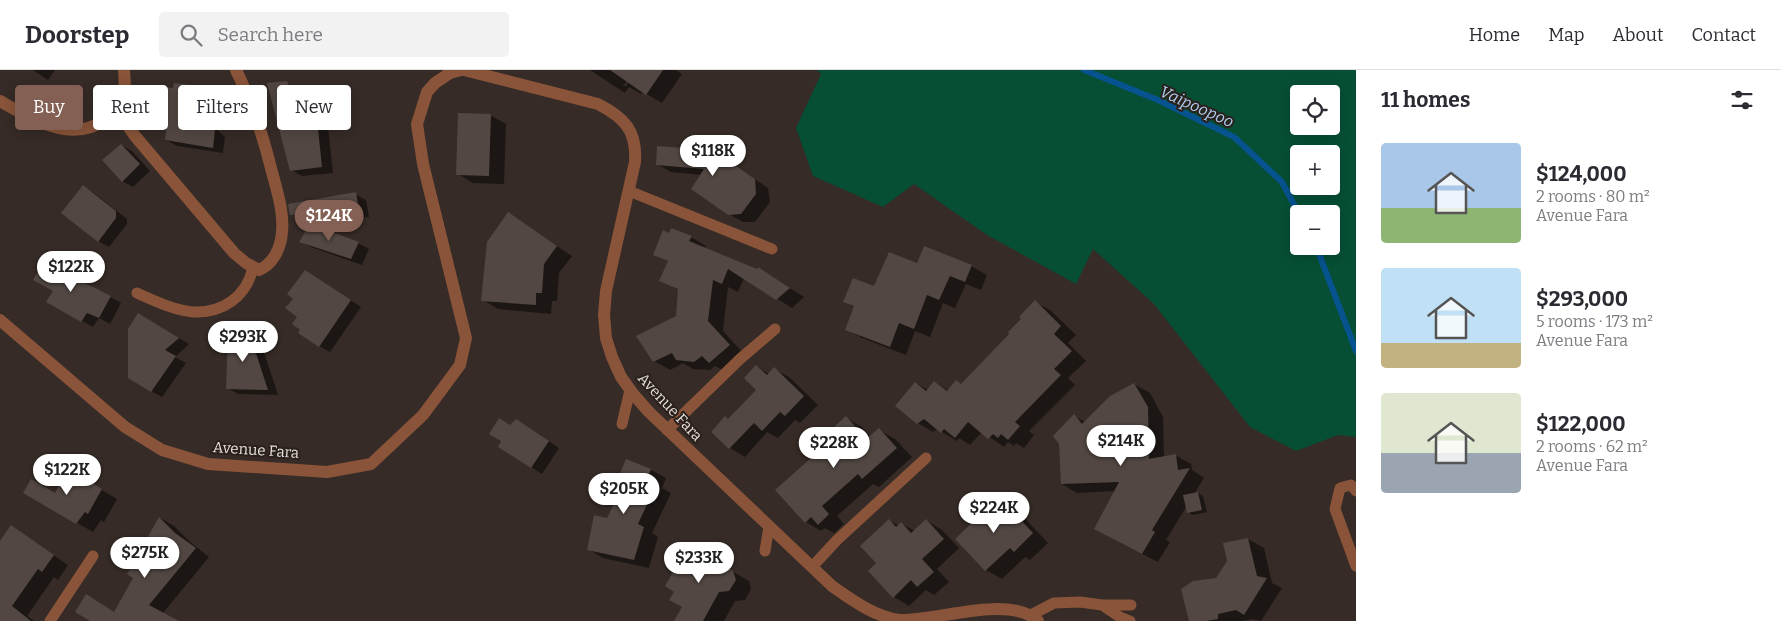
<!DOCTYPE html>
<html lang="en">
<head>
<meta charset="utf-8">
<style>
	:root { --surface:#fff; --page:#f2f2f3; --text:#2b2b33; --muted:#7c7c81; --line:#e1e1e2; --accent:#846054 }
	body { margin:0; font-family:Bitter,serif; background:var(--page); color:var(--text); height:100vh; display:flex; flex-direction:column; font-size:19px; white-space:nowrap }
	* { box-sizing:border-box; margin:0 }
	p { font-size:16px; color:var(--muted) }
	.icon { flex:none; width:28px; height:28px; fill:none; stroke:currentColor; stroke-width:2; stroke-linecap:round; stroke-linejoin:round }
	.map { position:relative; flex:1; overflow:hidden }
	.details { display:flex; flex-direction:column; background:var(--surface); width:425px }
	.details>* { flex:none }
	.top-card { position:absolute; left:15px; top:15px; width:475px; height:45px; display:flex; gap:10px }
	.fabs { position:absolute; left:1290px; top:15px; display:grid; gap:10px }
	.fabs a { display:grid; place-items:center; width:50px; height:50px; border-radius:5px; background:var(--surface); box-shadow:0 2px 12px #0003; font-size:25px }
	.price { position:absolute; translate:-50% -42px; padding:0 11px; border-radius:18px; background:#fff; color:#222; font-size:16px; line-height:32px; filter:drop-shadow(0 1px 2px #0008) }
	.price::after { content:''; position:absolute; left:50%; top:30px; width:15px; height:11px; margin-left:-8px; background:inherit; clip-path:polygon(0 0,100% 0,50% 100%) }
	.price.on { background:var(--accent); color:#fff }
	ul { padding:0; list-style:none }
	li { display:flex; align-items:center; gap:15px; height:125px; padding:0 25px }
	li span { display:grid; place-items:center; flex:none; width:140px; height:100px; border-radius:5px; color:#555 }
	li>.icon { margin-inline-start:auto }
	span .icon { width:60px; height:60px; fill:#fffc; stroke-width:1 }
	li b { font-size:21px }
	h2 { display:flex; justify-content:space-between; align-items:center; height:60px; padding:0 25px; font-size:21px }
	.chip { padding:0 18px; border-radius:5px; background:var(--surface); box-shadow:0 2px 12px #0003; font-size:18px; line-height:45px }
	.chip.on { background:var(--accent); color:#fff }
	header { display:flex; align-items:center; gap:30px; box-sizing:border-box; height:70px; padding:0 25px; background:var(--surface); border-bottom:1px solid var(--line) }
	header strong { font-size:24px }
	nav { display:flex; gap:28px; margin-inline-start:auto; font-size:18px }
	.search { width:350px; height:45px; background:var(--page); display:flex; align-items:center; gap:12px; box-sizing:border-box; padding:0 18px; border-radius:5px; color:var(--muted); font-size:19px }
	main { display:flex; flex:1; min-height:0 }
	.map>svg:first-child { display:block }
</style>
</head>
<body>
<header>
<strong>Doorstep</strong>
<div class="search"><svg class="icon" aria-label="search" viewBox="0 0 24 24"><circle cx="10" cy="10" r="6"/><path d="M15 15l6 6"/></svg>Search here</div>
<nav><a>Home</a><a>Map</a><a>About</a><a>Contact</a></nav>
</header>
<main>
<div class="map">
<svg width="1356" height="551" viewBox="0 0 1356 551">
	<rect width="100%" height="100%" fill="#362b26"/>
	<path fill="#064f35" fill-rule="evenodd" d="M817,0H1356V367L1338,365L1296,381L1250,357L1154,234L1093,179L1076,214L987,165L914,114L883,137L813,106L796,58L821,4ZM1299,24H1331V56H1299ZM1299,84H1331V116H1299ZM1299,144H1331V176H1299Z"/>
	<path fill="#0007" fill-rule="evenodd" d="M33,0H55L48,10Z
		M590,0H676L682,4L662,33L643,22L641,24L629,17L625,23ZM630,7L632,8L626,16H623Z
		M287,13L298,19L300,24L314,23L325,29L333,103L302,106L291,100Z
		M196,23L207,29L204,48L225,67L223,83L177,76L166,70L169,49L158,43Z
		M490,45L506,54L504,114L473,113L458,104Z
		M121,75L132,81L150,101L133,117L122,111Z
		M717,83L768,118L770,132L755,152H743L729,144L702,105L671,102L657,94Z
		M83,117L94,123L127,149V154L109,177L98,171Z
		M355,124L366,130L369,147L302,150L291,144Z
		M508,144L572,186L559,203L557,231H552L551,244L498,239L483,230Z
		M691,167L706,176L705,179L774,208L804,227L792,238L744,208L738,222L728,217L723,261L744,284L725,301L715,296L710,300L693,299L683,293L670,300L654,291L677,247L679,220L661,210L669,192L655,184Z
		M301,171L358,173L369,179L362,195L311,177Z
		M45,191L121,233L110,254L99,248L93,257L48,232L54,221Z
		M918,195L971,196L987,205L981,220L966,214L955,238L943,233L930,267L915,261L906,285L862,268L846,259L855,237L845,232L875,218Z
		M306,201L361,237L330,282L319,276L302,259L299,247Z
		M1035,232L1050,240L1076,265L1068,273L1086,291L1068,308L1075,315L1029,361L1034,365L1024,378L1016,373L1014,376L1008,372L1004,377L982,362L970,375L959,368L957,371L937,359L933,362L918,353L916,313L928,320L935,312L949,321L962,315L1011,264Z
		M139,245L189,274L175,287L186,293L162,327L151,321Z
		M247,257L258,264L278,325L238,324L227,318Z
		M757,297L769,304L774,299L789,307L818,335L800,353L795,350L778,368L767,362L745,387L730,378L712,362L729,350L758,320Z
		M1134,314L1150,323L1163,347L1164,387L1175,385L1191,394L1192,400L1204,408L1194,424L1198,423L1203,426L1207,442L1193,445L1188,442L1186,437L1166,470L1170,472L1158,492L1111,468L1116,421L1077,423L1062,414L1074,346L1085,352Z
		M846,348L862,357L871,367L879,360L895,369L912,387L879,417L873,414L837,446L844,454L834,463L825,458L821,461L806,452L831,372Z
		M511,356L527,357L559,378L542,404L531,397Z
		M651,400L666,408L662,418L671,423L652,463L658,467L649,498L603,488L588,479L608,449Z
		M69,401L117,429L104,452L101,450L93,462L25,423L55,424Z
		M998,428L1014,437L1048,473L1030,490L1025,487L1002,509L986,500L956,469Z
		M160,448L174,456L190,472L209,487L163,543L177,551H91L115,543L135,507Z
		M889,450L899,456L902,454L915,461L926,450L942,460L959,478L937,499L949,512L934,525L926,520L909,536L894,527L878,493Z
		M26,466L68,495L58,510L54,507L27,546L34,551H0V473Z
		M1248,469L1264,478L1272,513L1282,518L1261,551L1253,549L1242,551H1191L1228,491Z
		M702,476L732,493L728,499L749,511L751,519L745,530L735,531L724,551H683L684,537L694,490Z"/>
	<g fill="none" stroke-linecap="round" stroke-linejoin="round">
		<path stroke="#075390" stroke-width="6" d="M1084,0L1158,30L1234,67L1282,112L1299,144
			M1316,176L1356,281"/>
	</g>
	<path fill="#524742" d="M610,0H663L646,25Z
		M287,11L293,23L314,21L322,97L290,101L267,13Z
		M174,13L197,16L194,41L215,60L213,78L165,70L168,45L157,44L161,17L173,18Z
		M458,43L491,44L489,106L456,105Z
		M703,73L755,109L756,124L741,144L728,145L691,119L704,99L656,95L657,76L699,79Z
		M121,74L140,94L122,112L102,90Z
		M83,115L116,141V148L98,172L61,143Z
		M356,122L359,141L290,145L288,134Z
		M508,142L557,176L544,194L542,223H536V235L481,231L487,172Z
		M310,154L359,172L351,189L299,172Z
		M671,158L692,166L689,171L757,199L758,197L790,218L776,230L728,199L722,214L713,210L708,251L730,275L709,293L702,286L694,292L676,290L672,283L653,292L636,266L676,246L678,219L659,211L668,191L653,185L663,160L669,163Z
		M924,176L972,195L965,212L950,206L939,230L927,225L914,259L899,253L890,277L845,260L854,236L843,232L853,208L874,216L889,182L917,193Z
		M45,190L62,199L61,201L111,226L99,248L87,243L81,252L46,232L53,221L33,210Z
		M305,200L351,230L319,277L298,263L300,260L292,254L297,247L285,238L293,229L287,224Z
		M1035,230L1061,256L1054,264L1072,281L1054,299L1061,305L1015,352L1020,356L1008,370L1001,364L998,368L993,364L988,369L968,352L955,368L944,359L941,363L924,349L917,354L895,336L915,312L926,321L934,311L947,321L956,310L961,314L1009,264L1008,262L1021,249L1019,247Z
		M138,243L179,268L165,280L176,286L151,322L128,308V259Z
		M247,256L268,320L226,319L228,262Z
		M756,295L767,305L774,297L804,326L785,346L780,342L762,361L754,353L729,379L711,362L725,346L728,349L756,320L744,308Z
		M1134,313L1148,337L1149,389L1176,384L1178,400L1190,398L1152,460L1155,462L1142,484L1094,459L1119,412L1061,414L1059,374L1053,366L1074,344L1082,354L1110,326Z
		M846,346L866,369L879,358L897,378L862,409L858,404L822,436L829,444L818,455L811,447L805,453L775,420L829,372L824,366Z
		M499,348L510,355L516,349L549,371L531,398L498,377L501,371L489,364Z
		M626,389L651,399L647,409L657,413L638,454L644,457L634,490L587,480L594,445L607,448L626,409L619,406Z
		M68,399L102,419L88,444L85,442L76,454L23,423L31,409L55,423Z
		M1198,422L1202,440L1187,443L1183,425Z
		M998,426L1033,463L1014,482L1010,478L985,501L955,469L980,445L978,443Z
		M159,447L175,463L196,478L149,535L179,551H90L75,542L86,524L114,542L133,508L127,504Z
		M889,449L896,457L901,452L911,463L926,449L944,469L922,489L934,502L917,517L911,510L893,528L868,501L876,493L860,476Z
		M11,455L54,485L42,502L38,499L12,536L31,551H0V471Z
		M1248,468L1257,506L1267,508L1244,545L1236,540L1218,544V549L1206,551H1189L1181,519L1193,511L1216,508L1227,491L1223,473Z
		M702,474L717,483L713,489L733,501L736,510L729,521L719,522L703,551H674L682,537L669,530L674,522L665,516L684,483L694,489Z"/>
	<g fill="none" stroke-linecap="round" stroke-linejoin="round">
		<path stroke="#895439" stroke-width="11" d="M629,121L772,179
			M137,223C155,231 173,240 193,242C223,243 246,227 253,198
			M622,354L630,320
			M667,360L740,289L775,259
			M1356,421L1351,415L1340,418L1335,439L1356,496
			M765,481L769,456
			M812,497L837,470L926,388
			M1102,535L1120,547L1130,551
			M1031,545L1054,533L1080,532L1102,535H1131
			M50,551L93,486"/>
		<path stroke="#895439" stroke-width="12" d="M464,0L598,34C625,48 637,61 635,92L606,221L604,245L606,268L612,287L621,307L634,325L649,342L832,516C852,530 875,547 900,550C939,551 1008,524 1038,551
			M0,31C30,48 72,74 104,50C126,34 126,26 124,0
			M117,41L135,66L234,183L246,193L259,200C273,194 281,178 282,162C284,142 277,121 272,102C263,65 253,34 236,0
			M0,250L125,357L162,380L208,394L327,402L371,394L423,345L460,295L466,268L423,94L417,54L427,22L435,13L450,3L461,0"/>
	</g>
	<g text-anchor="middle" stroke-width="4" stroke-linejoin="round" paint-order="stroke">
		<g font-size="15" fill="#e7e0dc" stroke="#2b211c">
			<text transform="translate(670 337) rotate(47)" y="5">Avenue Fara</text>
			<text transform="translate(256 380) rotate(4)" y="5">Avenue Fara</text>
		</g>
		<g font-size="16" font-style="italic" fill="#aecef1" stroke="#2b211c">
			<text transform="translate(1197 36) rotate(24)" y="6">Vaipoopoo</text>
		</g>
	</g>
</svg>
<div class="fabs">
<a><svg class="icon" aria-label="locate" viewBox="0 0 24 24"><circle cx="12" cy="12" r="6"/><path d="M12 2v4M12 18v4M2 12h4M18 12h4"/></svg></a>
<a>+</a>
<a>−</a>
</div>
<b class="price" style="left:713px;top:107px">$118K</b>
<b class="price on" style="left:329px;top:172px">$124K</b>
<b class="price" style="left:71px;top:223px">$122K</b>
<b class="price" style="left:243px;top:293px">$293K</b>
<b class="price" style="left:1121px;top:397px">$214K</b>
<b class="price" style="left:834px;top:399px">$228K</b>
<b class="price" style="left:67px;top:426px">$122K</b>
<b class="price" style="left:624px;top:445px">$205K</b>
<b class="price" style="left:994px;top:464px">$224K</b>
<b class="price" style="left:145px;top:509px">$275K</b>
<b class="price" style="left:699px;top:514px">$233K</b>
<div class="top-card">
<a class="chip on">Buy</a>
<a class="chip">Rent</a>
<a class="chip">Filters</a>
<a class="chip">New</a>
</div>
</div>
<section class="details">
<h2>11 homes<svg class="icon" aria-label="filters" viewBox="0 0 24 24"><path d="M4 7h16M4 17h16"/><circle cx="9" cy="7" r="2"/><circle cx="15" cy="17" r="2"/></svg></h2>
<ul>
<li><span style="background:linear-gradient(#a9c7e8 65%,#8fb573 0)"><svg class="icon" aria-label="home" viewBox="0 0 24 24"><path d="M3 11l9-7 9 7M6 9v11h12V9"/></svg></span><div><b>$124,000</b><p>2 rooms · 80 m²</p><p>Avenue Fara</p></div></li>
<li><span style="background:linear-gradient(#bfe0f5 75%,#c2b280 0)"><svg class="icon" aria-label="home" viewBox="0 0 24 24"><path d="M3 11l9-7 9 7M6 9v11h12V9"/></svg></span><div><b>$293,000</b><p>5 rooms · 173 m²</p><p>Avenue Fara</p></div></li>
<li><span style="background:linear-gradient(#dfe7d0 60%,#9aa5b1 0)"><svg class="icon" aria-label="home" viewBox="0 0 24 24"><path d="M3 11l9-7 9 7M6 9v11h12V9"/></svg></span><div><b>$122,000</b><p>2 rooms · 62 m²</p><p>Avenue Fara</p></div></li>
</ul>
</section>
</main>
</body>
</html>
